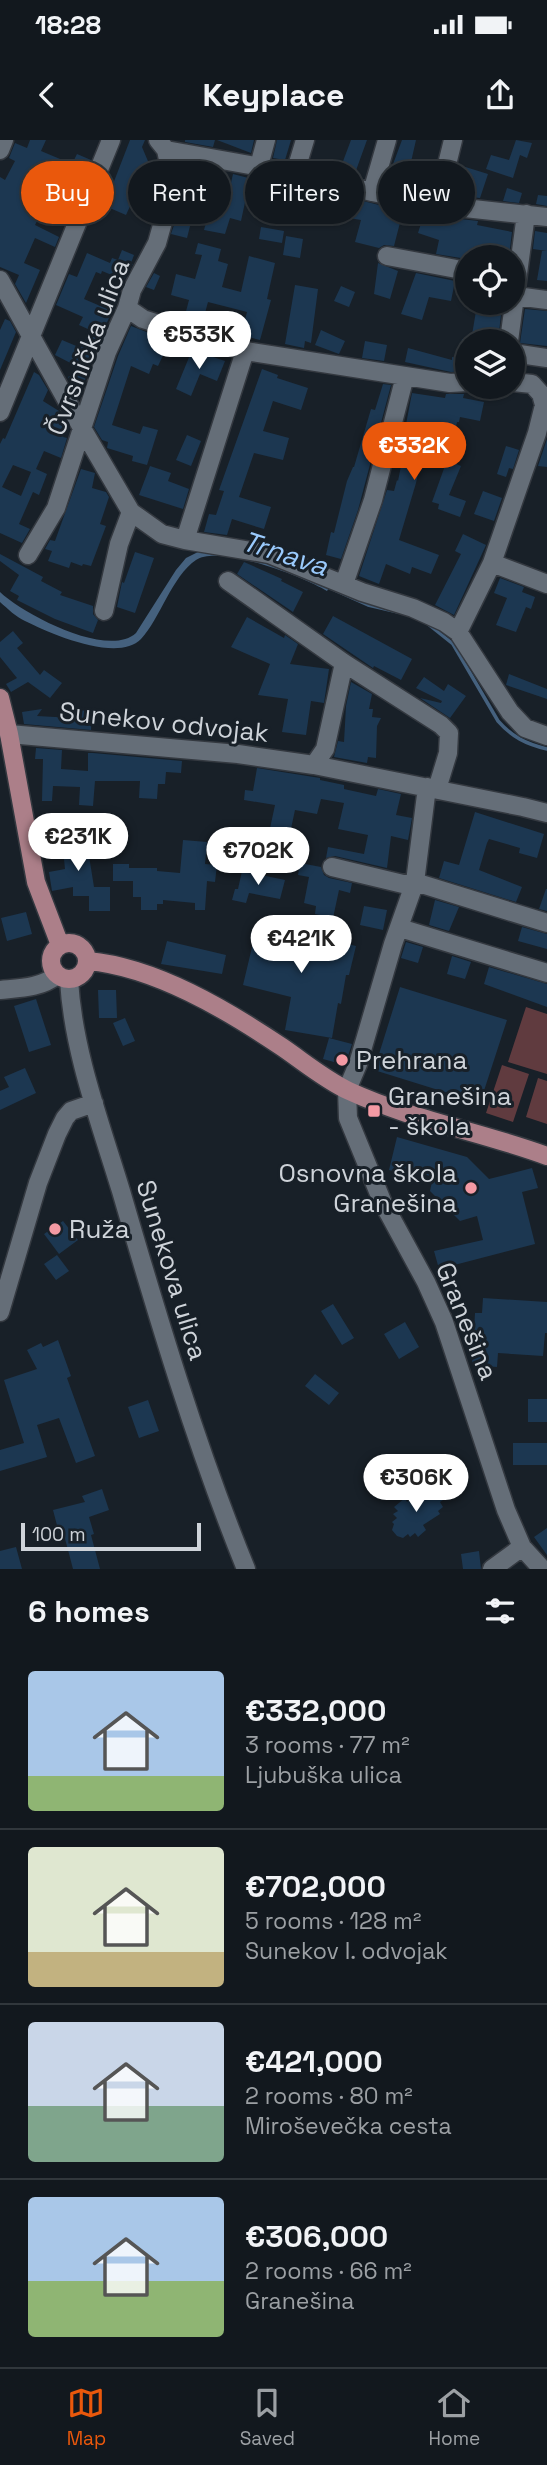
<!DOCTYPE html>
<html lang="en">
<head>
<meta charset="utf-8">
<style>
	:root { --surface:#12181e; --page:#1f252b; --text:#f1f3f6; --muted:#9ca0a4; --line:#31373c; --accent:#ea580c }
	body { margin:0; font-family:"Space Grotesk",sans-serif; background:var(--page); color:var(--text); height:100vh; display:flex; flex-direction:column; font-size:26px; white-space:nowrap }
	* { box-sizing:border-box; margin:0 }
	p { font-size:23px; color:var(--muted) }
	.icon { flex:none; width:38px; height:38px; fill:none; stroke:currentColor; stroke-width:2; stroke-linecap:round; stroke-linejoin:round }
	.map { position:relative; height:1429px; overflow:hidden }
	.details { display:flex; flex-direction:column; background:var(--surface); flex:1 }
	.details>* { flex:none }
	.hud { position:absolute; left:21px; top:21px; width:506px; height:63px; display:flex; gap:14px }
	.fabs { position:absolute; left:455px; top:105px; display:grid; gap:14px }
	.fabs a { display:grid; place-items:center; width:70px; height:70px; border-radius:50%; background:var(--surface); box-shadow:0 2px 5px #0004,0 0 0 2px var(--line); font-size:35px }
	.scale { position:absolute; left:21px; bottom:18px; width:180px; box-sizing:border-box; padding-left:7px; border:4px solid #ced3d9; border-top:0; font-size:19px; line-height:24px; white-space:nowrap; color:#ced3d9; -webkit-text-stroke:5px #182028; paint-order:stroke }
	.price { position:absolute; translate:-50% -60px; padding:0 16px; border-radius:24px; background:#fff; color:#222; font-size:23px; line-height:46px; filter:drop-shadow(0 2px 4px #0008) }
	.price::after { content:''; position:absolute; left:50%; top:42px; width:21px; height:16px; margin-left:-10px; background:inherit; clip-path:polygon(0 0,100% 0,50% 100%) }
	.price.active { background:var(--accent); color:#fff }
	ul { padding:0; list-style:none }
	li { display:flex; align-items:center; gap:21px; height:175px; padding:0 28px }
	li+li { border-top:2px solid var(--line) }
	li span { display:grid; place-items:center; flex:none; width:196px; height:140px; border-radius:7px; color:#555 }
	li>.icon { margin-inline-start:auto }
	span .icon { width:84px; height:84px; fill:#fffc; stroke-width:1 }
	li b { font-size:30px }
	h2 { display:flex; justify-content:space-between; align-items:center; height:84px; padding:0 28px; font-size:30px }
	.tag { padding:0 24px; border-radius:32px; background:var(--surface); box-shadow:0 2px 5px #0004,0 0 0 2px var(--line); font-size:24px; line-height:63px }
	.tag.active { background:var(--accent); color:#fff }
	.status { display:flex; justify-content:space-between; align-items:center; height:49px; padding:0 35px; background:var(--surface); direction:ltr }
	.status svg { height:19px; fill:currentColor }
	header { display:flex; justify-content:space-between; align-items:center; height:91px; padding:0 28px; background:var(--surface); font-size:32px; font-weight:700 }
	.menu { display:flex; justify-content:space-around; align-items:center; height:98px; border-top:2px solid var(--line); background:var(--surface); font-size:19px; color:var(--muted) }
	.menu a { display:grid; justify-items:center; gap:4px }
	.menu .active { color:var(--accent) }
	.map>svg:first-child { display:block }
</style>
</head>
<body>
<div class="status"><b>18:28</b><svg viewBox="0 0 49 12"><path d="M0 12V9h3v3zM5 12V6h3v6zM10 12V3h3v9zM15 12V0h3v12zM26 1h20v11H26zM47 4h2v5h-2z"/></svg></div>
<header><svg class="icon" aria-label="back" viewBox="0 0 24 24"><path d="M15 5l-7 7 7 7"/></svg>Keyplace<svg class="icon" aria-label="share" viewBox="0 0 24 24"><path d="M12 15V3M7 8l5-5 5 5M5 13v7h14v-7"/></svg></header>
<div class="map">
<svg width="547" height="1429" viewBox="0 0 547 1429">
	<rect width="100%" height="100%" fill="#182028"/>
	<path fill="#603b3f" d="M526,867L547,874V934L508,922Z
		M502,925L529,934L513,982L486,973Z
		M538,938L547,941V984L526,977Z"/>
	<path fill="#45617e" d="M204,409H228L332,443L327,451C304,437 220,404 196,420C172,436 160,479 141,499C118,523 51,494 25,481C16,477 8,469 0,462V452C23,474 108,519 136,493L176,430L186,418Z"/>
	<g fill="none" stroke-linecap="round" stroke-linejoin="round">
		<path stroke="#45617e" stroke-width="3.5" d="M330,448L368,465L398,472
			M428,484L453,504L498,581C512,597 526,604 547,609"/>
	</g>
	<path fill="#1c3751" fill-rule="evenodd" d="M30,0H46L41,11L72,24L77,14L91,20L73,62L52,53L58,40L37,31L26,53L46,63L35,85L59,97L55,107L35,98L24,123L40,130L26,163L15,144L19,135L0,127V37L5,40L15,21L9,18L15,3L27,8Z
		M130,0H145L142,7L150,26L144,40L150,43L145,54L137,51L126,75L98,63L106,41L113,44Z
		M185,0H215L213,7L185,2Z
		M217,0H254L251,13Z
		M277,0H291L285,20L273,18Z
		M351,0H367L354,36L339,32Z
		M402,0H416L411,22L434,28L429,50L406,43L405,47L386,43Z
		M516,0L532,3L527,18L520,15L513,38L486,29L491,15L509,20Z
		M459,25L488,34L480,58L451,55Z
		M186,26L212,30L209,47L183,43Z
		M233,34L264,42L261,57L247,53L241,81L230,78L225,94L204,90L208,75L213,76L217,63L226,65Z
		M297,47L313,50L312,57L342,62L343,56L403,71L394,106L384,105L379,108L355,102L361,80L331,75L330,82L314,79L315,73L293,70Z
		M507,48L522,53L519,63L503,61Z
		M538,55L547,56V66L536,64Z
		M424,74L443,80V77L478,81L477,85L512,92L509,117L472,113V117H467V119L436,114L439,100L418,93Z
		M175,82L190,86L187,98L171,94Z
		M261,87L284,91L282,103L259,99Z
		M535,91L547,93V111L533,109Z
		M286,96L303,99L300,118L283,115Z
		M198,103L221,109L218,121L228,124L222,147L241,152L249,116L275,123L267,159L271,160L260,200L241,195L247,172L208,162L202,184L184,179L189,160L171,155L176,134L195,139L202,115L195,114Z
		M122,110L134,115L131,123L133,124L124,140L102,131L101,134L96,132L84,159L112,171L90,221L83,248L77,252L68,237L82,229L55,215L62,200L81,208L90,190L79,185L83,177L56,165L69,134L77,137L87,113L110,123L112,118L118,120Z
		M542,111H547V141L537,140Z
		M378,123L398,131L390,159L374,154Z
		M154,133L160,136L154,150L146,147Z
		M416,133L455,141L451,161L429,157L422,180L401,174Z
		M295,145L318,149L311,203L305,201L304,208L285,204Z
		M341,146L355,152L349,167L334,161Z
		M525,169L547,171V206L520,203Z
		M476,171L501,175L498,201H471Z
		M5,179L10,181L16,192L0,230V190Z
		M131,186L170,201L158,226L153,224L149,234L131,226L112,285L140,294L143,286L158,290L147,325L132,321L133,316L107,308L108,302L102,300L94,287L118,216Z
		M321,190L345,201L339,214L315,205Z
		M462,199H467V231L451,232L405,222L408,208L452,220V217L459,218Z
		M365,201L387,205L384,221L362,218Z
		M192,210L225,221L217,241L200,234L191,256L176,249Z
		M262,229L278,235L277,238L308,248L301,270L273,261L263,291L289,298L283,320L254,313L239,357L271,367L264,389L232,379L227,395L204,392L209,374L216,375L224,351L219,350Z
		M34,232L39,235L48,250L43,261L59,271L69,287L63,297L67,298L61,318L44,311L36,329L47,334L39,355L33,352L19,384L30,389L22,403L0,393V304L3,298L5,299ZM13,325L31,332L21,356L2,347Z
		M383,244L391,245L358,370L341,419L326,415L331,392L334,393L347,341L353,327H354L371,269L375,270Z
		M412,253L445,258L446,254H464L463,258L484,262L480,281L460,277L459,282H457L452,306L425,301L416,343L399,400L439,415L431,434L412,427L410,434L386,424L379,444L359,436L387,350L394,351L397,340L398,341L402,321H399Z
		M187,295L201,301L191,326L176,320Z
		M547,299V327L538,326Z
		M506,306L519,310L513,329L509,328L506,337L497,334Z
		M447,320L461,326L449,355L466,361L460,377L438,369L439,364L432,362Z
		M150,326L171,333L168,341L189,349L183,369L139,355Z
		M81,329L95,333L92,348L106,352L109,357L100,384L106,386L91,426L83,424L82,426L71,422L69,428L48,421L52,411L45,409L50,400L55,401Z
		M483,351L502,358L494,381L474,374Z
		M463,394L486,405L454,475L435,465L461,414L455,411Z
		M135,412L154,418L135,473L117,467L122,442L124,443Z
		M0,414L43,437L41,441L62,452L60,455L93,466V474L98,480L93,493L55,479L17,460L19,456L10,451L19,435L0,421Z
		M244,422L282,439L281,441L303,452L293,472L237,434Z
		M500,438L524,447L522,452L535,457L531,469L526,467L516,492L496,485L507,458L494,453Z
		M333,476L412,519L401,540L374,526L373,528L323,494Z
		M247,477L284,498L285,495L298,504L290,524L329,529L324,563L311,561L306,595L282,592L288,559L258,555L270,524L231,507Z
		M13,491L23,503L17,508L40,535L44,530L62,543L50,558L28,542L11,552L6,544L17,538L0,517V502Z
		M509,534L547,549V559L506,545Z
		M424,537L444,551L448,544L466,556L450,578L420,558L441,563L442,561L416,548Z
		M351,542L372,554L369,569H373L372,577L381,578L377,586L376,618L368,617L367,623L334,617L338,601L344,602L346,566Z
		M42,569L37,576L73,578V570L92,571L91,590L24,584L22,572Z
		M36,608L62,610L61,629L88,631V613H93L182,621L181,633L166,632L165,644H158L157,659L139,658L140,641H95L93,666L79,665L80,647L53,646L52,661H42L43,619H35Z
		M257,628L320,638V640L344,645V649L376,656L378,649L401,654L396,675L412,678L408,700L391,696L387,728L335,716L326,718L328,707L364,714L368,695L338,689L344,663L321,659L317,674L295,670L289,698L269,693L275,665L244,660L245,650L253,651Z
		M475,672L544,694L537,718L519,713L520,708L489,699L487,703L479,730L522,747L516,762L439,738L444,721L459,725Z
		M86,697L94,747H110V771H89V756H73V747L52,751L49,732L65,729L63,709L42,712L40,703Z
		M118,697L119,709L107,710L106,699Z
		M183,700L207,702L205,724L217,725L215,742L207,741L205,770H195V763L163,760V764H157V770H141V757H133V741H113V724H129V728H157V731L180,733Z
		M300,723L321,727L324,735L329,738L352,743L350,753L339,750L333,778L315,774L316,766L304,763L309,737L298,735Z
		M242,731L285,740L280,759L249,753L246,763L232,760L235,749H238Z
		M546,749H547V771L539,769Z
		M435,760L459,767L449,791L429,785Z
		M364,766L387,770L383,790L360,785Z
		M26,772L32,794L7,801L1,778Z
		M258,782L356,806L349,835H346L341,864L338,863L332,898L285,890L291,857L243,845Z
		M522,787L547,794V809L518,801Z
		M167,801L226,815L222,834L161,824Z
		M406,802L423,807L418,823L401,818Z
		M452,816L471,822L465,839L447,834Z
		M489,827L547,844V867L484,844Z
		M400,847L507,880L480,963L374,930Z
		M98,850H116L117,878H99Z
		M36,859L51,905L29,912L14,866Z
		M125,878L135,901L123,906L113,883Z
		M329,898L352,904L345,925L323,919Z
		M25,928L36,953L0,970V951L9,947L4,937Z
		M397,997L467,1017L489,1039L532,1028L538,1048L522,1052L535,1104L439,1129L434,1111L483,1100L477,1076L460,1081L430,1051L433,1037L414,1031L412,1036L389,1030Z
		M63,1081L78,1100L59,1114L44,1094Z
		M57,1115L69,1131L56,1140L44,1124Z
		M483,1158L547,1162V1193H545L543,1216L498,1213L497,1227L472,1225L475,1173H482Z
		M333,1164L354,1198L342,1205L321,1171Z
		M405,1182L419,1207L399,1219L384,1194Z
		M58,1200L71,1236L67,1238L95,1316L76,1323L59,1278L37,1285L47,1317L0,1331V1310L24,1303L4,1240L37,1229L27,1210L41,1203L43,1207Z
		M315,1234L339,1253L329,1265L305,1246Z
		M528,1259H547V1282H528Z
		M148,1260L159,1291L139,1298L128,1267Z
		M513,1303H547V1325H513Z
		M102,1349L109,1370L89,1377L94,1394L91,1395L100,1429H73L63,1391L59,1393L53,1370L85,1362L82,1356Z
		M430,1349L433,1353L436,1352L443,1360L440,1362L443,1367L438,1371L440,1374L423,1385L426,1390L418,1397L415,1393L410,1397L408,1394L403,1398L397,1396L392,1390L394,1384L392,1382L397,1378L393,1374L398,1371L394,1367L405,1358L407,1362L421,1351L423,1353Z
		M547,1388V1415L534,1397Z
		M16,1407L22,1429H0V1411Z
		M479,1411L481,1429H463L461,1414Z"/>
	<g fill="none" stroke-linecap="round" stroke-linejoin="round">
		<defs>
			<path id="minor" d="M158,0L166,10L295,33L372,52L437,65L547,77
				M0,10L4,0
				M259,26L266,0
				M295,33L305,0
				M372,52L387,0
				M437,65L453,0
				M387,116L467,131
				M0,140L83,290L131,372
				M516,156L547,160
				M127,168L143,179L245,211L450,243L467,242
				M509,201L526,74
				M245,211L185,400L269,414L362,452L413,468L444,482L458,492L510,572L525,588L547,596
				M513,213L547,218
				M0,272L111,0
				M28,415L56,368L107,212L127,168L132,150L157,103L170,57L169,24L166,10
				M492,423L547,444
				M228,441L344,523L441,585L449,593L448,613L437,649
				M344,444L373,360L405,236
				M104,471L119,404L131,372L162,394L185,400
				M458,492L492,423L537,293L544,265L541,254L532,244L513,242
				M9,594L238,614L314,625L523,667L547,673
				M314,625L325,609L344,523
				M427,647L415,742L393,804L358,924L347,950L348,978L382,1061L426,1142L444,1182L506,1370L522,1407L542,1429
				M332,727L403,744L415,742L547,783
				M400,788L547,833
				M69,840C73,911 100,982 121,1051C158,1178 196,1306 246,1429
				M0,850C20,848 41,848 57,835
				M0,1172L38,1043L57,994L65,978L71,971L94,963
				M492,1429L522,1407"/>
			<path id="major" d="M0,558L9,594L36,742L60,805
				M51 821a18 18 0 1 1 36 0a18 18 0 1 1-36 0Z
				M88,821C155,827 227,870 282,907C304,922 324,939 349,951C412,980 482,992 547,1016"/>
		</defs>
		<use href="#minor" stroke="#343940" stroke-width="21"/>
		<use href="#major" stroke="#343940" stroke-width="21"/>
		<use href="#minor" stroke="#656e78" stroke-width="18"/>
		<use href="#major" stroke="#ac7f89" stroke-width="18"/>
	</g>
	<g fill="#f49aa4" stroke="#182028" stroke-width="2.5">
		<circle cx="342" cy="920" r="7"/>
		<rect x="367" y="964" width="14" height="14" rx="3.5"/>
		<circle cx="471" cy="1048" r="7"/>
		<circle cx="55" cy="1089" r="7"/>
	</g>
	<g text-anchor="middle" stroke-width="6" stroke-linejoin="round" paint-order="stroke">
		<g font-size="26" fill="#ced3d9" stroke="#182028">
			<text transform="translate(88 207) rotate(-69)" y="9">Čvrsnička ulica</text>
			<text transform="translate(164 582) rotate(6)" y="9">Sunekov odvojak</text>
			<text transform="translate(172 1130) rotate(73)" y="9">Sunekova ulica</text>
			<text transform="translate(467 1181) rotate(68)" y="9">Granešina</text>
		</g>
		<g font-size="26" fill="#ced3d9" stroke="#182028" text-anchor="start">
			<text x="356" y="929">Prehrana</text>
			<text x="388" y="965">Granešina<tspan x="388" dy="30">- škola</tspan></text>
			<text x="457" y="1042" text-anchor="end">Osnovna škola<tspan x="457" dy="30">Granešina</tspan></text>
			<text x="69" y="1098">Ruža</text>
		</g>
		<g font-size="28" font-style="italic" fill="#9acafc" stroke="#182028">
			<text transform="translate(285 413) rotate(18)" y="10">Trnava</text>
		</g>
	</g>
</svg>
<div class="fabs">
<a><svg class="icon" aria-label="locate" viewBox="0 0 24 24"><circle cx="12" cy="12" r="6"/><path d="M12 2v4M12 18v4M2 12h4M18 12h4"/></svg></a>
<a><svg class="icon" aria-label="layers" viewBox="0 0 24 24"><path d="M12 4l9 5-9 5-9-5zM3 14l9 5 9-5"/></svg></a>
</div>
<div class="scale">100 m</div>
<b class="price" style="left:199px;top:231px">€533K</b>
<b class="price active" style="left:414px;top:342px">€332K</b>
<b class="price" style="left:78px;top:733px">€231K</b>
<b class="price" style="left:258px;top:747px">€702K</b>
<b class="price" style="left:301px;top:835px">€421K</b>
<b class="price" style="left:416px;top:1374px">€306K</b>
<div class="hud">
<a class="tag active">Buy</a>
<a class="tag">Rent</a>
<a class="tag">Filters</a>
<a class="tag">New</a>
</div>
</div>
<section class="details">
<h2>6 homes<svg class="icon" aria-label="filters" viewBox="0 0 24 24"><path d="M4 7h16M4 17h16"/><circle cx="9" cy="7" r="2"/><circle cx="15" cy="17" r="2"/></svg></h2>
<ul>
<li><span style="background:linear-gradient(#a9c7e8 75%,#8fb573 0)"><svg class="icon" aria-label="home" viewBox="0 0 24 24"><path d="M3 11l9-7 9 7M6 9v11h12V9"/></svg></span><div><b>€332,000</b><p>3 rooms · 77 m²</p><p>Ljubuška ulica</p></div></li>
<li><span style="background:linear-gradient(#dfe7d0 75%,#c2b280 0)"><svg class="icon" aria-label="home" viewBox="0 0 24 24"><path d="M3 11l9-7 9 7M6 9v11h12V9"/></svg></span><div><b>€702,000</b><p>5 rooms · 128 m²</p><p>Sunekov I. odvojak</p></div></li>
<li><span style="background:linear-gradient(#c9d6e8 60%,#7fa58c 0)"><svg class="icon" aria-label="home" viewBox="0 0 24 24"><path d="M3 11l9-7 9 7M6 9v11h12V9"/></svg></span><div><b>€421,000</b><p>2 rooms · 80 m²</p><p>Miroševečka cesta</p></div></li>
<li><span style="background:linear-gradient(#a9c7e8 60%,#8fb573 0)"><svg class="icon" aria-label="home" viewBox="0 0 24 24"><path d="M3 11l9-7 9 7M6 9v11h12V9"/></svg></span><div><b>€306,000</b><p>2 rooms · 66 m²</p><p>Granešina</p></div></li>
</ul>
</section>
<nav class="menu">
<a class="active"><svg class="icon" aria-label="map" viewBox="0 0 24 24"><path d="M3 6l6-2 6 2 6-2v14l-6 2-6-2-6 2zM9 4v14M15 6v14"/></svg>Map</a>
<a><svg class="icon" aria-label="saved" viewBox="0 0 24 24"><path d="M7 4h10v16l-5-4-5 4z"/></svg>Saved</a>
<a><svg class="icon" aria-label="home" viewBox="0 0 24 24"><path d="M3 11l9-7 9 7M6 9v11h12V9"/></svg>Home</a>
</nav>
</body>
</html>
